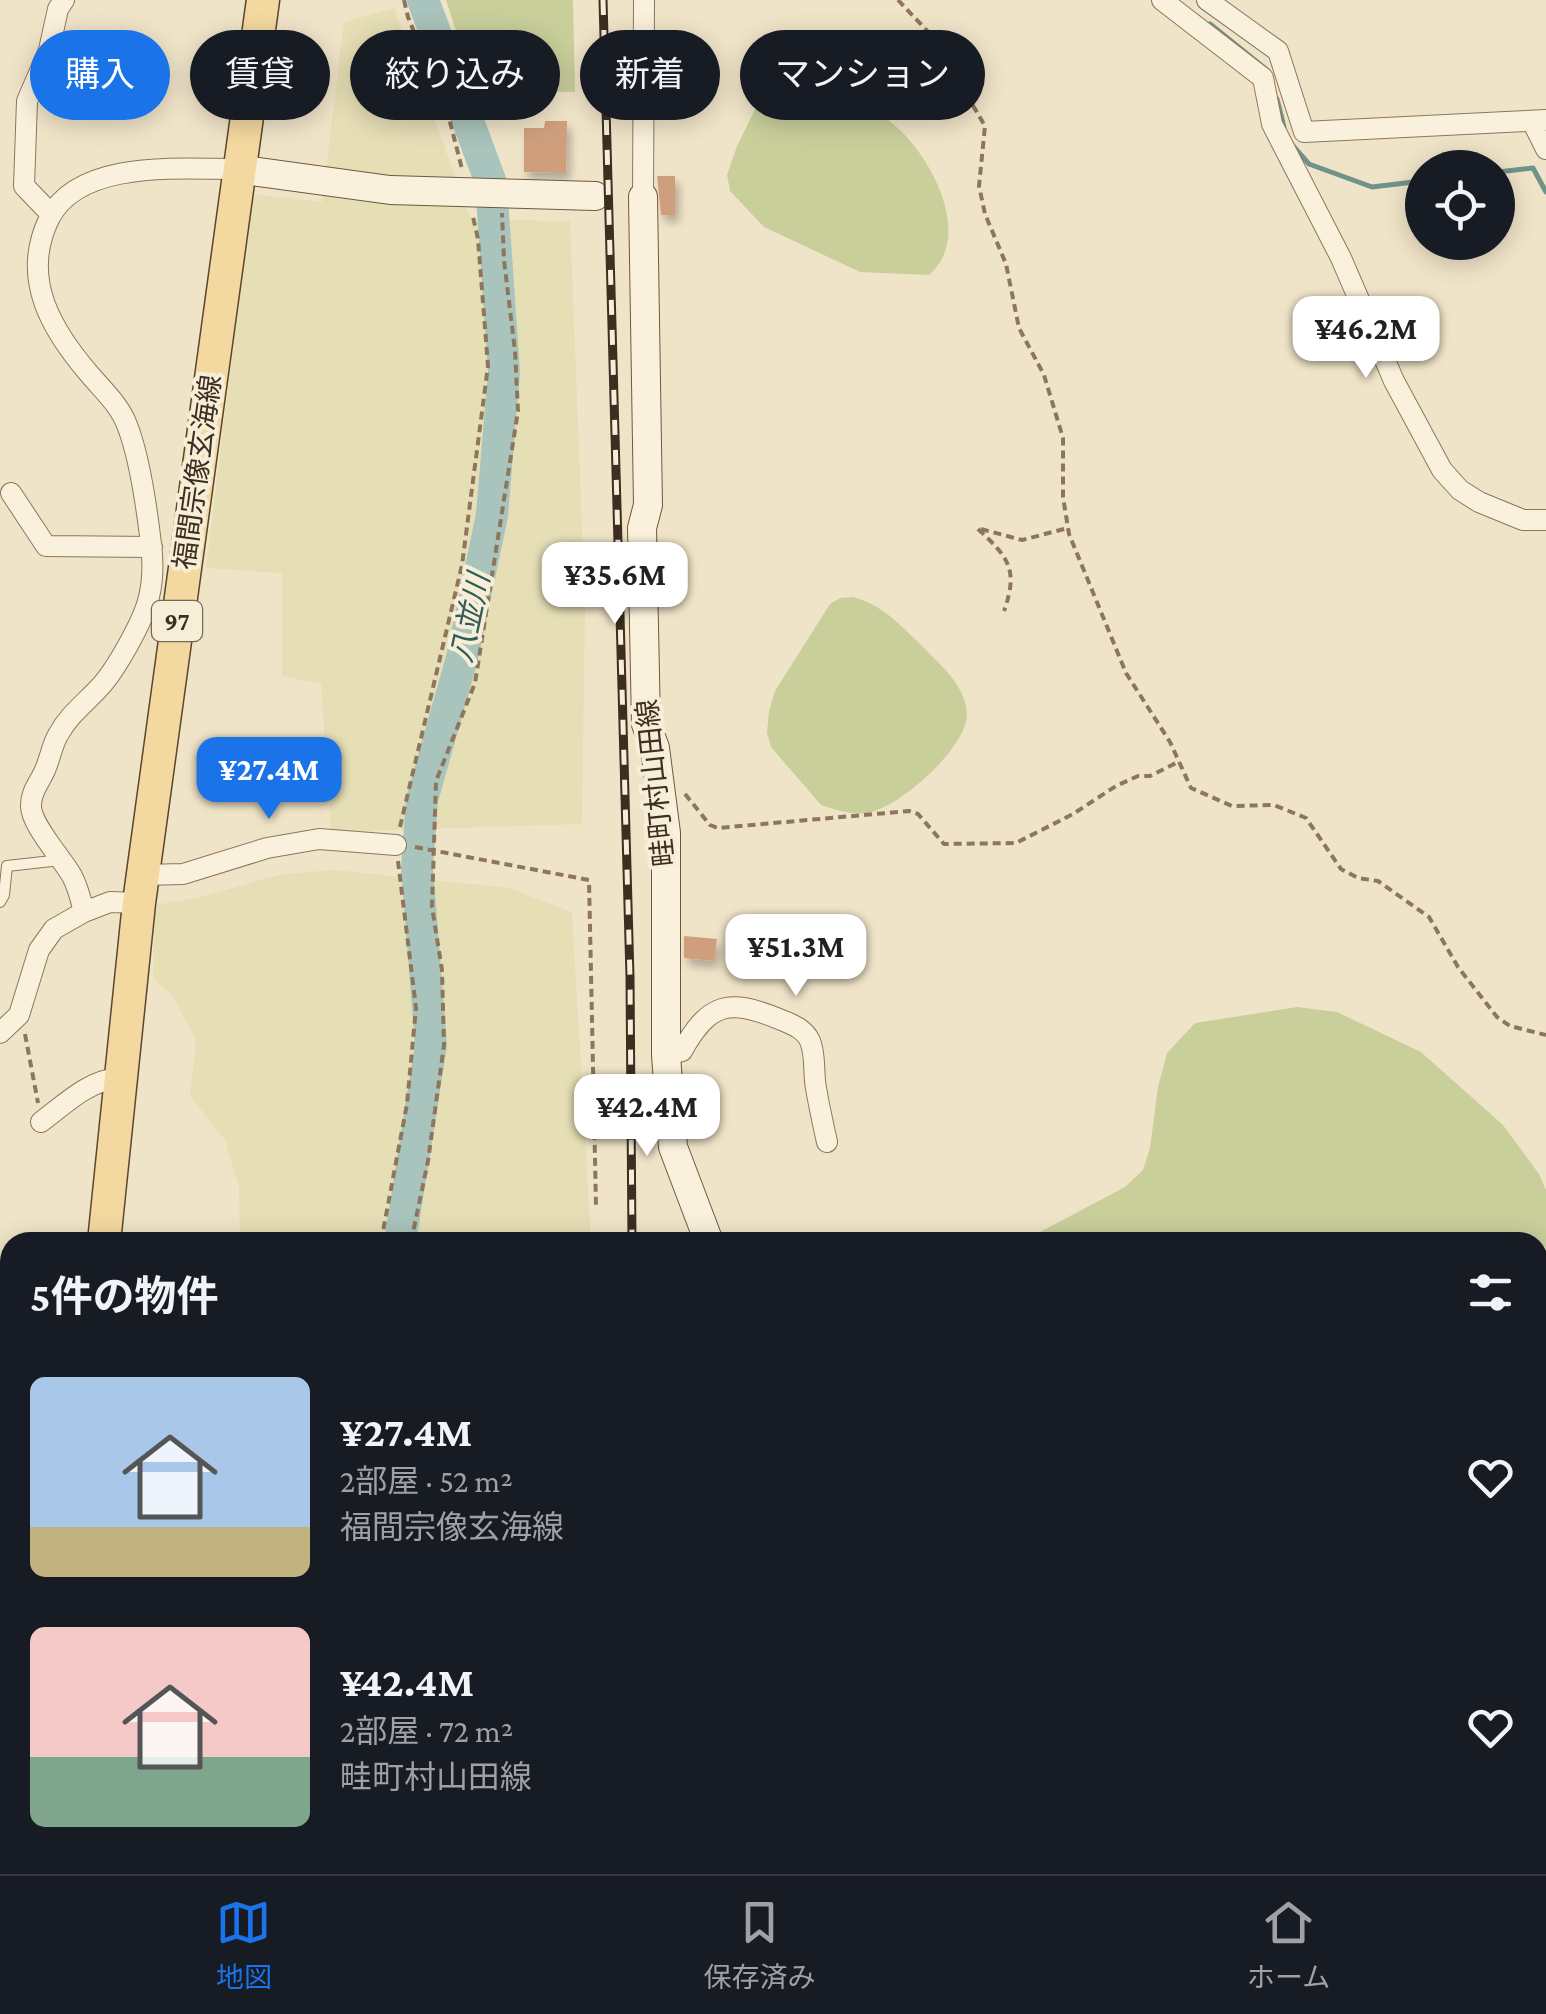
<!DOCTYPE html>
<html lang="ja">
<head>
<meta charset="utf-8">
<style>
	:root { --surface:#171b24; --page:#20242c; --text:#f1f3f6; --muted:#9ea1a6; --line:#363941; --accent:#1a73e8 }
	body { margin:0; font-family:"Crimson Pro","Noto Sans JP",serif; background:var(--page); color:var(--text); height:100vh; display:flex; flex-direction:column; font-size:38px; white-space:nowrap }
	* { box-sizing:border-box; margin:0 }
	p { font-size:32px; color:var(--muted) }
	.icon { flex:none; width:55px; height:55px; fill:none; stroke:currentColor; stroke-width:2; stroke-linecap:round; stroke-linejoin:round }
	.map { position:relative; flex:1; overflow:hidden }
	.details { position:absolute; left:0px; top:1232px; width:1548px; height:642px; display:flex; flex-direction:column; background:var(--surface); border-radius:30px 30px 0 0; box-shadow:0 5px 25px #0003 }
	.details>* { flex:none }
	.top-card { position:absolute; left:30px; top:30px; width:1000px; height:90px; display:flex; gap:20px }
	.controls { position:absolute; left:1405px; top:150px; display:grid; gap:20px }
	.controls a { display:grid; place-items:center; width:110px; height:110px; border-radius:50%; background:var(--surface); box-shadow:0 5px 25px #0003; font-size:50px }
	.price { position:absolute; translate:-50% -85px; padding:0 22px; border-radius:20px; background:#fff; color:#222; font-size:32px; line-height:65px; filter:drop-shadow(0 2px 5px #0008) }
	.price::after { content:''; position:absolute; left:50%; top:60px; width:30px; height:22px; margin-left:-15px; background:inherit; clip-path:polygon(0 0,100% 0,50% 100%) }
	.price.active { background:var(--accent); color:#fff }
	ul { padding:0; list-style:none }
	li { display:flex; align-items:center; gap:30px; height:250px; padding:0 30px }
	li span { display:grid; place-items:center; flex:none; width:280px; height:200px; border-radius:15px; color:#555 }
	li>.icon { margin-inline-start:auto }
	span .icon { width:120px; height:120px; fill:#fffc; stroke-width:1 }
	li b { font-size:42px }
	h2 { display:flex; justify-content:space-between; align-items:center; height:120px; padding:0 30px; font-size:42px }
	.pill { padding:0 35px; border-radius:45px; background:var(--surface); box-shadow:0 5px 25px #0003; font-size:35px; line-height:90px }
	.pill.active { background:var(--accent); color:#fff }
	.tabs { display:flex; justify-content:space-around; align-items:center; height:140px; border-top:2px solid var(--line); background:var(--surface); font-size:28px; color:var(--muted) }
	.tabs a { display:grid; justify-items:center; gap:5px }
	.tabs .active { color:var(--accent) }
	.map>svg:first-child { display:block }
</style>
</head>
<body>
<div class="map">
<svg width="1546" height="1874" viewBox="0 0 1546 1874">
	<defs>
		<filter id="shadow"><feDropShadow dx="4" dy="7" stdDeviation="5" flood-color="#0004"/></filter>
	</defs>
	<rect width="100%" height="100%" fill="#f0e4c8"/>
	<path fill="#e6deb5" d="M394,8L471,220L570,221L585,606L582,824L331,832L321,684L282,676V573L206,568L252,194L322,202L344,22Z
		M335,870L509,888L572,912L591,1242H240L239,1188L225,1140L190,1096L196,1040L172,995L153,979L155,905L196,898L283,874Z
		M145,1865H399L389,1874H138Z
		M499,1865H651L647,1874H493Z"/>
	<path fill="#c9cf9b" d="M446,0H573L575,92L476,91Z
		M783,83C801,84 828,84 844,92C863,102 887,117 902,132C935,165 972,238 929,275L860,272L764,227L730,191L727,175L737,146L762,95L773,86Z
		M853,597C883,605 899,624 921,645C939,664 966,685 967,714C967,748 899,808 867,813C852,815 835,810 821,805L771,747L767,733L769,711L775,691L830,604L840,598Z
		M1297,1007L1337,1012L1421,1052L1503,1125L1539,1174L1546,1190V1344L1538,1347V1242H1021L1125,1187L1143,1170L1150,1148L1158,1087L1167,1053L1195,1023Z
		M0,1478H10L0,1757Z"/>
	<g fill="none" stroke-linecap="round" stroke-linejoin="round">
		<path stroke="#6f938a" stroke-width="5" d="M1210,24L1267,70
			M1277,99L1284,127
			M1293,146L1309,164L1372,187L1422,181
			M1498,172L1533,168L1546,192"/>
		<path stroke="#a9c4bc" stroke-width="32" d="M400,1242L431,1045L417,867L422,800L462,658L492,515L504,372L491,183L423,0
			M374,1865L375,1874"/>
	</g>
	<path fill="#cf9f7d" filter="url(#shadow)" d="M545,121H567L566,173L524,172V128H544Z
		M657,176H675V215H661Z
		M684,936L717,939L714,961L684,958Z"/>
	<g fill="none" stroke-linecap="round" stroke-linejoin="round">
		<defs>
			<path id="lane" d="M0,902L4,895L7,866L61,860"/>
			<path id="street" d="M1162,0L1263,78L1272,124L1341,258L1394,381L1442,470L1460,490L1479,502L1523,520H1546
				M1207,0L1278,51L1304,132L1546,120
				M1532,121L1546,149
				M643,197L644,0
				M51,214L24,186L27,101L49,50L58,9L64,0
				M11,493L46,546L152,547
				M144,875L183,874L267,848L319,839L396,845
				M139,903L110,902L84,912C81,900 78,887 72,876C62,858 30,824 31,805C31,791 40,782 45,770C50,759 52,745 58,735C68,716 84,704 98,689C115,672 144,620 149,597C153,580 153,560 151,544C147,510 139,455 127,425C120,406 104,391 91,376C52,331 20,279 49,219C78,159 182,169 237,169
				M0,1033L19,1015L39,950L54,929L84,912
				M666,1055L682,1051C709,1003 728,998 779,1019C791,1024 804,1028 810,1041C816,1055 813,1073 816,1088C819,1106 823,1124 827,1142
				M41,1122C65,1104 89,1080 119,1078
				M0,1418L10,1414
				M24,1865L31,1874
				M1289,1865L1290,1874"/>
			<path id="secondary" d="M237,169L390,190L595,196
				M643,197L648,505L642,528L646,724L655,748L666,833V1055L673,1147L709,1242
				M878,1865L880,1874"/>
			<path id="primary" d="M104,1242L139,903L263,0
				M0,1838L10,1813"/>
			<path id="highway" d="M1538,1303L1546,1298
				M1538,1340L1546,1334
				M745,1874L756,1865
				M794,1874L805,1865"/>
		</defs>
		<use href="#lane" stroke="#8d765c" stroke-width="12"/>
		<use href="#street" stroke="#8d765c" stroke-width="22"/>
		<use href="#secondary" stroke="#6f573f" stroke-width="30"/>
		<use href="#primary" stroke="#5b4430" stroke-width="35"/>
		<use href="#highway" stroke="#5b4430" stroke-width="40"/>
		<path stroke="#8d765c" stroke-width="4" stroke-dasharray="8 5" stroke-linecap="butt" d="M404,0L408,17L449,118L462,169
			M898,0L932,36L985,126L979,186L985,214L1006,264L1019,328L1044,375L1063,438V497L1069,534L1126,673L1170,742L1191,788L1232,806L1274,805L1306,818L1341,869L1358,878L1378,881L1429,917L1458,967L1497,1017L1510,1026L1546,1035
			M978,529C1008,557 1019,569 1004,611
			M981,529L1022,540L1068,528
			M685,794L710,825L718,828L909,811L918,814L944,844L1016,843L1073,814L1116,786L1138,776H1150L1178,762
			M400,827L462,565L488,366L478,239L473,217
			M415,847L589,880L596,1206
			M25,1034L38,1103
			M381,1242L407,1104L416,1008L398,861
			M411,1242L428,1161L444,1045L442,970L432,907L436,781L475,683L518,411L515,351L504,260L502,213
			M1538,1674L1546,1671
			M358,1874V1865"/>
		<use href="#lane" stroke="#faf1dc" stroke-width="10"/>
		<use href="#street" stroke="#faf1dc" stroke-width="20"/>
		<use href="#secondary" stroke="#faf1dc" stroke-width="28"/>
		<use href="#primary" stroke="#f3d9a0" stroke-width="32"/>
		<use href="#highway" stroke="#e0a458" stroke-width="38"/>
		<defs>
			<path id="rail" d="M603,0L630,977L632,1242
				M420,1874L426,1865"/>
		</defs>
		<use href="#rail" stroke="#3d2e20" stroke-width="9"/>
		<use href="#rail" stroke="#f7eed8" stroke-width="5" stroke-dasharray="15" stroke-linecap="butt"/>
		<path stroke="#8d765c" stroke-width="4" stroke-dasharray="8 5" stroke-linecap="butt" d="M1538,1337L1546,1348"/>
	</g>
	<g text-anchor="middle" stroke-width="8" stroke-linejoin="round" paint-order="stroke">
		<rect fill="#f7eed8" stroke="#756857" stroke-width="2.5" x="152" y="601" width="50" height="40" rx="8"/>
		<g font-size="25" font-weight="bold" fill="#3d2e20">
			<text x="177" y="630">97</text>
		</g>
		<g font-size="28" fill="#3d2e20" stroke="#f7eed8">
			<text transform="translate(197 472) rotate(-82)" y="10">福間宗像玄海線</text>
			<text transform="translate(655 783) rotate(-96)" y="10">畦町村山田線</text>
		</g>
		<g font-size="30" font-style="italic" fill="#2f5d5a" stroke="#f7eed8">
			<text transform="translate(470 618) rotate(-78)" y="10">八並川</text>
		</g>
	</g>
</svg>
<div class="controls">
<a><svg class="icon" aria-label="locate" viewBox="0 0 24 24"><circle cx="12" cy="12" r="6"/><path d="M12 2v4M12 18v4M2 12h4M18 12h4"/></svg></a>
</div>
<b class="price" style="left:1366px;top:381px">¥46.2M</b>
<b class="price" style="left:615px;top:627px">¥35.6M</b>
<b class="price active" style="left:269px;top:822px">¥27.4M</b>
<b class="price" style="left:796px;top:999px">¥51.3M</b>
<b class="price" style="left:647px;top:1159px">¥42.4M</b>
<div class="top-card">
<a class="pill active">購入</a>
<a class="pill">賃貸</a>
<a class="pill">絞り込み</a>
<a class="pill">新着</a>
<a class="pill">マンション</a>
</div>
<section class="details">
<h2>5件の物件<svg class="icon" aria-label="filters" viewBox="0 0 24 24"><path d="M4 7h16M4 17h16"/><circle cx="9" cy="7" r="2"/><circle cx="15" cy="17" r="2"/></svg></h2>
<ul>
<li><span style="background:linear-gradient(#a9c7e8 75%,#c2b280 0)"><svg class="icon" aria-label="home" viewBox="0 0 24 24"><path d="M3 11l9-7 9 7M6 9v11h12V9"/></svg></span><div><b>¥27.4M</b><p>2部屋 · 52 m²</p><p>福間宗像玄海線</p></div><svg class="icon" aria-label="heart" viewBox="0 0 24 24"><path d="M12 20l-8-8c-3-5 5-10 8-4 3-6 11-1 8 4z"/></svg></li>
<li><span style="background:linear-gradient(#f6c9c9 65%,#7fa58c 0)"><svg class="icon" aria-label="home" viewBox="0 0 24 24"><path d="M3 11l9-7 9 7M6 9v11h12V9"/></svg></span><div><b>¥42.4M</b><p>2部屋 · 72 m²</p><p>畦町村山田線</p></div><svg class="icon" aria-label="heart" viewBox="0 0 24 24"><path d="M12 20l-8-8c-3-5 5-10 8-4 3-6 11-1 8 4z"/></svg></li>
</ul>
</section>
</div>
<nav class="tabs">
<a class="active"><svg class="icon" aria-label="map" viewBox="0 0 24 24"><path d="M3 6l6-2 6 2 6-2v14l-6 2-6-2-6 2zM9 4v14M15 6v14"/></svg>地図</a>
<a><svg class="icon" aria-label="saved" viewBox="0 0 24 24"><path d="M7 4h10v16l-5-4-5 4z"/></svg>保存済み</a>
<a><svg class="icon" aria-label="home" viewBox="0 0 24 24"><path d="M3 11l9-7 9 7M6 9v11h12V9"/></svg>ホーム</a>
</nav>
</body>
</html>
